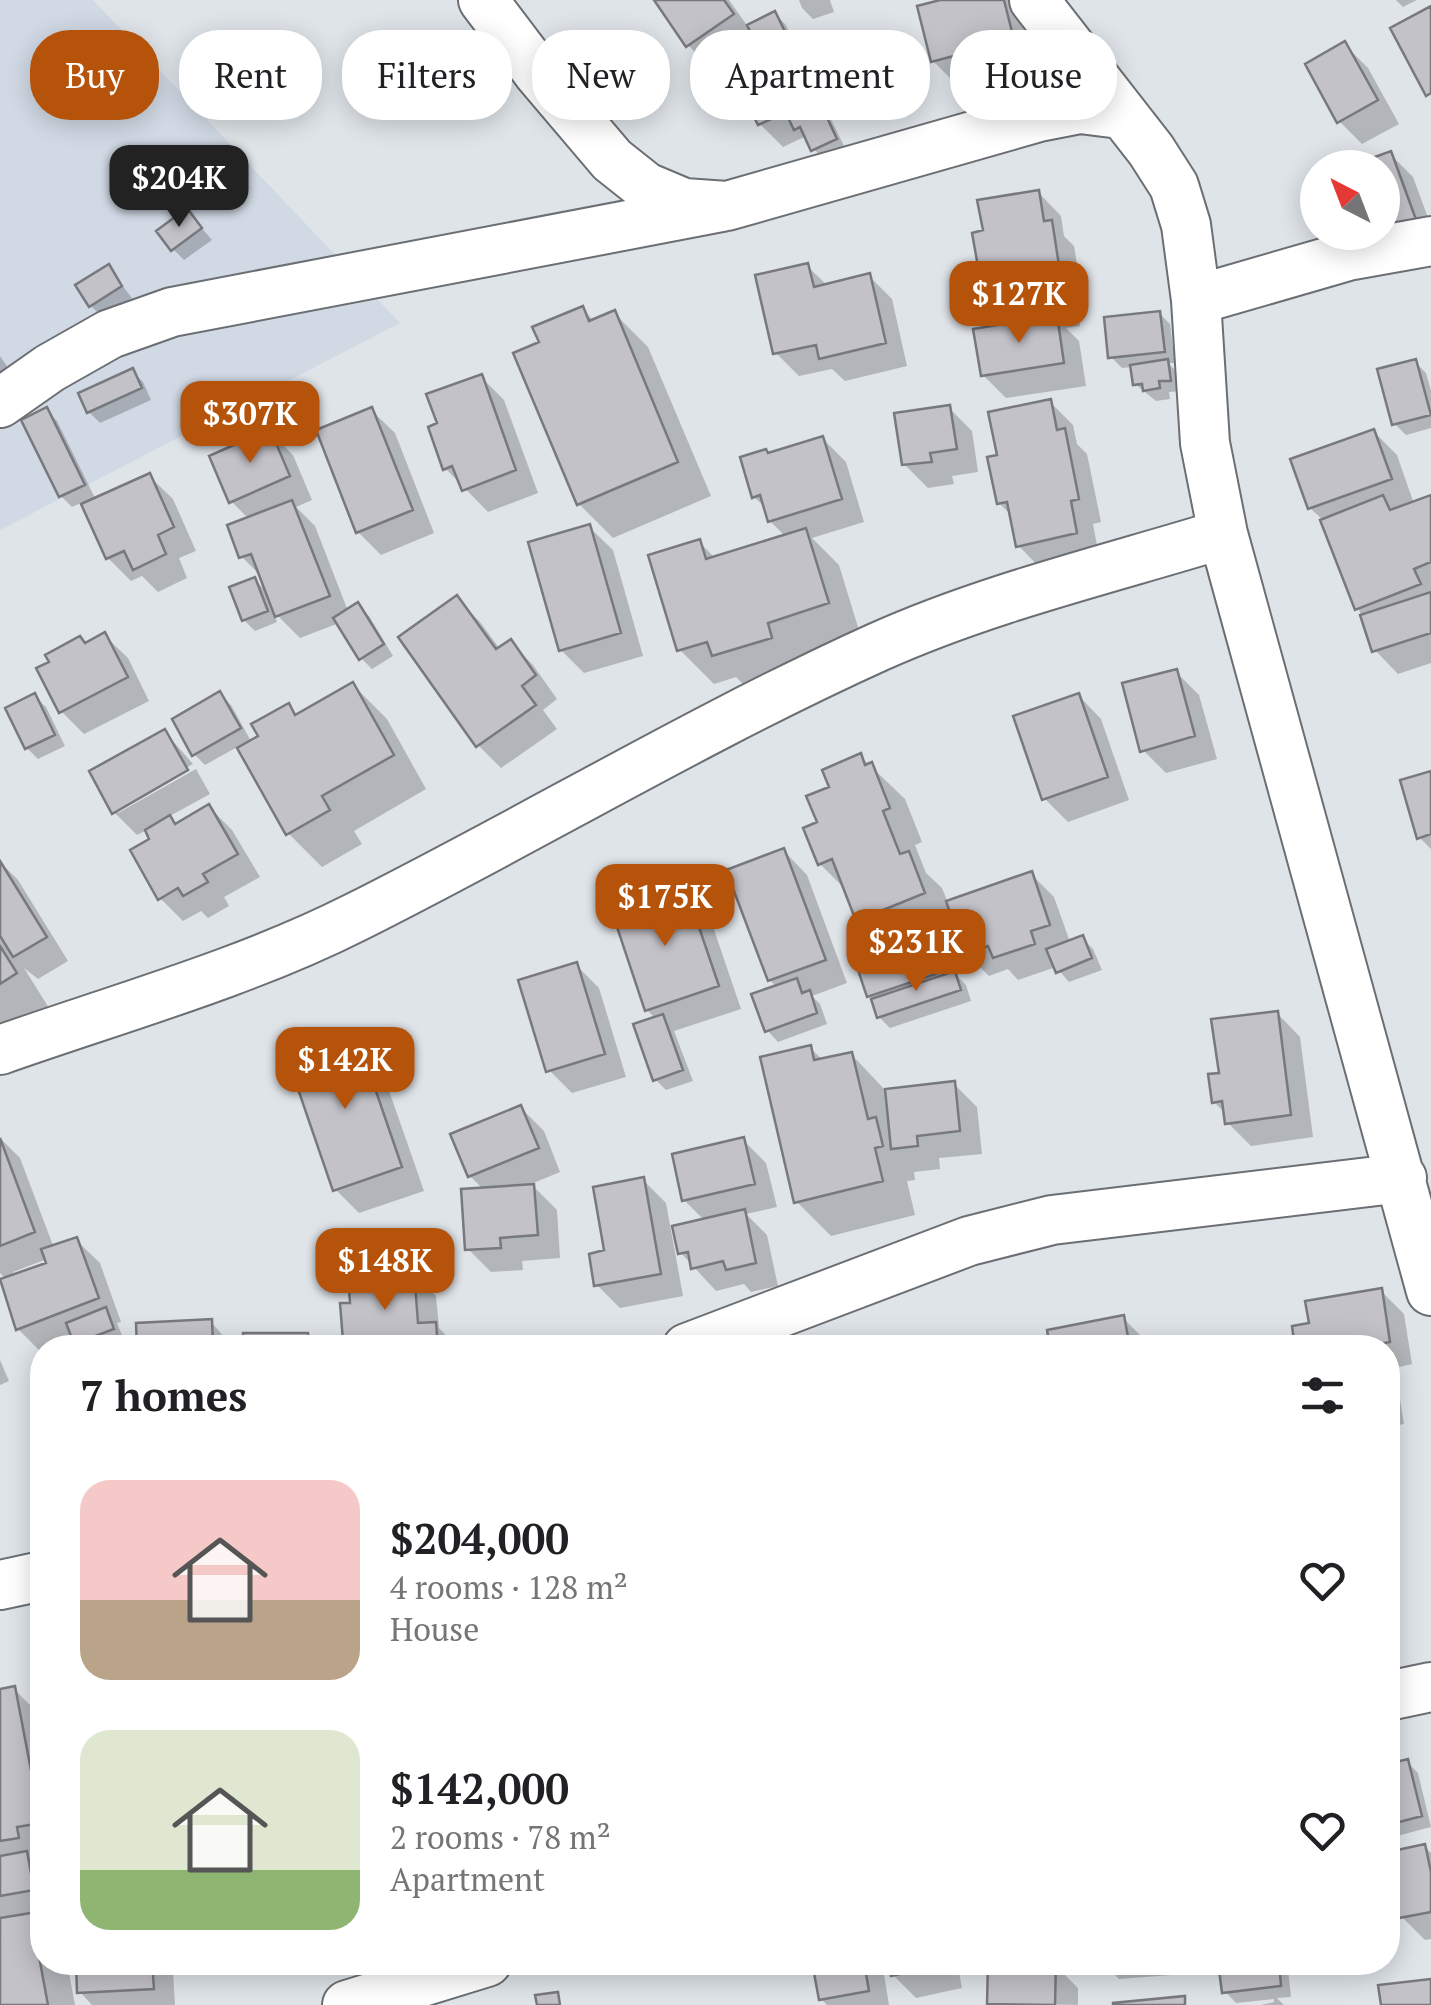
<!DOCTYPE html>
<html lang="en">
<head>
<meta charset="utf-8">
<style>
	:root { --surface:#fff; --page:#f2f2f2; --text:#202124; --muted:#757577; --accent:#b45309 }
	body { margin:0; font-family:"PT Serif",serif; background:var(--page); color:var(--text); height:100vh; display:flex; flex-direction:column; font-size:38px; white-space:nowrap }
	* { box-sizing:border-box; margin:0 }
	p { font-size:32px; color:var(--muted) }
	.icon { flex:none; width:55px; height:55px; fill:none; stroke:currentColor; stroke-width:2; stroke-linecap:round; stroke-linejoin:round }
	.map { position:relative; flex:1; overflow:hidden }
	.side { position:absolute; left:30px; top:1335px; width:1370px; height:640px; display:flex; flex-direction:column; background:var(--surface); border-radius:40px; box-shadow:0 5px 25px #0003 }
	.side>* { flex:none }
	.guide { position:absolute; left:30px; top:30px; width:1372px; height:90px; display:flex; gap:20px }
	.needle { width:65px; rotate:318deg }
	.fabs { position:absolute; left:1300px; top:150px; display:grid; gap:20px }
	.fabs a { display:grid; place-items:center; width:100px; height:100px; border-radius:50%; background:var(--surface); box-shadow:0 5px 25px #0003; font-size:50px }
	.price { position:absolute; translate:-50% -85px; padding:0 22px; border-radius:20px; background:var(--accent); color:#fff; font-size:32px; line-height:65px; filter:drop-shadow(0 2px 5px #0008) }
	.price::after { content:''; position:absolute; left:50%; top:60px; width:30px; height:22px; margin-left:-15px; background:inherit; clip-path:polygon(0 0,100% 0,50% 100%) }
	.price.active { background:#222; color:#fff }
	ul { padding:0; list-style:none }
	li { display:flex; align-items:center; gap:30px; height:250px; padding:0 50px }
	li span { display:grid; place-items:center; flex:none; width:280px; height:200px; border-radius:30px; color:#555 }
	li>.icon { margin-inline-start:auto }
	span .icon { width:120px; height:120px; fill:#fffc; stroke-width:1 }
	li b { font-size:42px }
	h2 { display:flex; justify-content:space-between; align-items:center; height:120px; padding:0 50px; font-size:42px }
	.pill { padding:0 35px; border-radius:40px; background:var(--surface); box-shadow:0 5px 25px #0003; font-size:35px; line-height:90px }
	.pill.active { background:var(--accent); color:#fff }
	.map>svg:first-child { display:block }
</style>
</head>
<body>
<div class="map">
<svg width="1431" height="2005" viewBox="0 0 1431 2005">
	<rect width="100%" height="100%" fill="#dfe4e9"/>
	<path fill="#d0d9e4" d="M0,0H93L400,323L0,530Z"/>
	<path fill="#0003" fill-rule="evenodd" d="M657,0H729L748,27L775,14L786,25L801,58L794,62L811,79L846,150L824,161L804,137L783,147L760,124L771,64L756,37L711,68L688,45Z
		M799,0H830L834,12L813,19L802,8Z
		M950,0H1012L1022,11L1036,62L956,84L933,61Z
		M1396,0H1417L1403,7Z
		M1345,45L1368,68L1399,124L1362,144L1339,121Z
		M1390,154L1413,177L1431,226L1382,232V168H1353Z
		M1038,192L1061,216L1064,236L1074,246L1082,294L1075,296L1080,326L1066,328L1079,341L1086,386L1006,398L983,375L1012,325L1000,313L998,301L984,288L986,232Z
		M187,211L212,240L184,260L173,249Z
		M807,266L828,286L869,276L892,299L907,366L845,381L832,369L799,376L776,353Z
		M108,267L132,298L102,317L91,306Z
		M582,309L594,321L614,313L648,347L711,496L613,538L579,504L542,343Z
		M1159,313L1170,324L1175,363H1168L1178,373L1181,391L1169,392L1170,399L1156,401L1135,384L1133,367L1122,368L1111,357Z
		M0,356L15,378L0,388Z
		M1415,362L1426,373L1431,391V428L1406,435L1395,424Z
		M132,371L143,382L151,400L100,423L89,412Z
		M481,377L504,400L538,493L488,512L445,468L440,424Z
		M1050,402L1073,425L1077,444L1087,454L1101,522L1093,524L1099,556L1041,569L1018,545L1012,516L999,503L1000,456Z
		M949,408L972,431L978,472L952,476L954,484L928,488L904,464Z
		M46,410L57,421L96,500L149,476L173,499L196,551L179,558L187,578L158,592L142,576L131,581L108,558L83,502L72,507L61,496Z
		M371,410L395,433L434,533L381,555L358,532Z
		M270,432L293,455L312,500L296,507L315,526L348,611L358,605L369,616L393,656L372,669L361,658L339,623L300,638L273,611L277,622L255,631L244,620L255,580L269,594L263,578L242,557L249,519L231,501Z
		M1374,432L1397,455L1414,504L1431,497V663L1398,674L1375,650L1323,520L1310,508Z
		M823,439L846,462L864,522L812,538L839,565L861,637L800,656L804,672L748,689L736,677L714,684L680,650L699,542L716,559L786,537L770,521L766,508L754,497L769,456Z
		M589,527L613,550L643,656L584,673L561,650Z
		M457,599L480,622L500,649L510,642L533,665L557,699L543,710L557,729L501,768L478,745Z
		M104,635L128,658L149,701L84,734L61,711L86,645Z
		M1176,672L1199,695L1217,759L1166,773L1143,750Z
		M353,685L387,719L426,789L354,831L362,844L322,867L288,833L239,746L205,765L194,754L220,694L231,705L252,743L262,737L288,706L299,716Z
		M1078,695L1101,719L1129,800L1068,822L1044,798Z
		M34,696L46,707L65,746L38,759L27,748Z
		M165,732L193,764L118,807V813L196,769L210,794L168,817L176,826L209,807L232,830L260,877L224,897L229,906L208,918L201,911L183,921L160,898L153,840L147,830L137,835L114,812Z
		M860,756L905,799L922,842L915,845L926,873L942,888L948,903L1031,874L1054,897L1070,942L1082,938L1093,949L1102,970L1069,982L1056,967L1018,980L1008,969L989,976L966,953L957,927L926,940L944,958L950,975L955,974L966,985L971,1001L890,1028L879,1017L869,995L885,947L858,919L847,891L820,864V823L832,788Z
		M1431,773V849L1419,837Z
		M784,851L807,875L847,983L812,996L820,1004L827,1024L778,1042L767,1030L777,988L770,980Z
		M0,862L18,880L68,961L38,979L24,968L49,1008L0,1038Z
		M685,889L708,912L741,1009L674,1031L693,1081L666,1090L655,1079L656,1019L647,1010Z
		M576,965L599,988L626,1077L572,1093L549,1070Z
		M1277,1013L1300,1037L1313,1137L1251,1146L1228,1123L1226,1114L1214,1102Z
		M355,1036L378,1059L424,1191L359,1213L336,1190Z
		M810,1048L824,1061L851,1054L886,1091L954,1084L977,1107L982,1154L939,1158L940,1169L914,1172L915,1180L907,1181L915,1215L831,1236L797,1202Z
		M521,1108L544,1131L560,1172L531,1184L557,1210L560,1258L522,1261L523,1270L491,1272L468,1249L484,1190L470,1176Z
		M0,1138L20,1158L54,1248L76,1240L100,1263L121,1322L117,1323L124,1340L104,1348H80L74,1339L42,1348L41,1352L18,1329L1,1281L6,1279L0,1273ZM47,1259L49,1264L15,1276L13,1272Z
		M743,1140L766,1163L777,1207L746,1214L767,1235L778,1286L751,1292L744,1284L716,1291L681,1253L705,1221L684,1200Z
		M643,1180L666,1203L683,1296L620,1308L597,1285L607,1252Z
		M413,1273L436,1296L439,1328L458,1348H352L345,1340Z
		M1381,1291L1404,1314L1412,1364L1395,1368L1404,1424L1388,1427V1348H1298L1312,1325Z
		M1123,1318L1146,1341L1147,1348H1053Z
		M211,1322L234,1348H140Z
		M307,1335L320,1348H245Z
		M0,1360L9,1381L0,1385Z
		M14,1689L37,1712L42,1739V1849H38L41,1860L34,1862L42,1870V1915L32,1917L42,1927V1962H67L75,2005H0V1692Z
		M1407,1762L1418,1773L1431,1827L1397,1836L1388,1827V1766Z
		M1425,1847L1431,1853V1939L1425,1940L1402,1917Z
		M78,1962H166L173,1970L175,2005H92L80,1992Z
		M318,1962H393V1965L331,1975Z
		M814,1962H882L889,2005H827L821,1999Z
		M890,1962H957L962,1988L916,1998L893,1975Z
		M1052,1962H1197L1198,1973L1119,1979L1104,1964L1056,1966L1078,1988V2005L990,2003Z
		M1238,1962H1282L1288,1969L1291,1997L1277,1998L1284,2005H1261L1274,2002V1999L1236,2003L1225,1991Z"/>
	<path fill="#c2c2c8" stroke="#78797e" stroke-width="2.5" d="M654,0H724L734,14L686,47Z
		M940,0H1004L1014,40L931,62L917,6Z
		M1431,6V93L1426,96L1390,28Z
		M775,11L792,46L764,60L747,25Z
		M1345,41L1378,100L1337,123L1305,64Z
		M788,53L807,93L779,106L783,114L758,125L735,78Z
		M815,92L837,139L811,151L800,127L794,130L783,107Z
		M1391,151L1418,225L1382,232V168L1350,166Z
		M1039,190L1044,221L1052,220L1060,272L1053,273L1058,303L997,314L993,287L982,289L972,233L983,230L977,200Z
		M187,208L202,228L171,251L156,231Z
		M808,263L814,287L870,273L886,343L819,359L816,345L773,354L755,275Z
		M109,264L122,286L89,307L75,285Z
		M583,306L589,321L615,310L678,462L577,505L513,353L539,342L532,327Z
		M1160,311L1165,352L1108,358L1104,317Z
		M1057,315L1064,363L981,376L973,329Z
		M1168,359L1171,381H1159L1160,388L1143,391L1142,384L1133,385L1130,365Z
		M1416,359L1431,415L1392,425L1377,369Z
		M133,368L142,388L87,413L78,393Z
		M482,374L516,470L462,491L452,466L443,470L428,427L437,423L426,394Z
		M1051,399L1057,430L1065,428L1079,499L1071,501L1077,533L1016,547L1007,502L997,504L987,457L997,455L988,412Z
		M950,405L957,449L930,453L932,462L902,465L894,413Z
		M47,407L85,485L59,497L21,420Z
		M372,407L413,510L356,533L316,430Z
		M270,429L290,476L229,503L209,456Z
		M1374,429L1392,479L1308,509L1290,459Z
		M823,436L842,499L768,522L760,495L752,498L740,457L766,449L768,453Z
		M150,473L174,527L158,535L166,554L133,570L124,551L106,559L81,504Z
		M1383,495L1390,510L1431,495V562L1414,569L1421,584L1355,610L1320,520Z
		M292,500L330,596L275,617L251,554L239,558L227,525Z
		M590,524L621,633L559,651L528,542Z
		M806,528L829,603L768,623L772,638L712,656L707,642L677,651L648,555L700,539L706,559Z
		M255,577L268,611L242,621L229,587Z
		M1431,592V633L1372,652L1360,615Z
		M457,595L496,649L511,639L536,675L522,686L536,705L476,747L398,637Z
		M358,602L384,644L359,660L333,618Z
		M105,632L128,677L59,713L36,668L49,662L45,655L80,636L85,643Z
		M1177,669L1195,736L1140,752L1122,683Z
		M353,682L394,755L322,796L330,810L286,835L237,748L258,736L251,724L289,703L295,715Z
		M220,691L241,728L192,756L172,719Z
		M35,693L55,735L25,749L5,708Z
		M1079,693L1108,777L1042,800L1013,716Z
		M165,729L188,770L112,814L89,771Z
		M861,753L865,765L872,762L890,808L883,811L900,854L909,851L925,893L856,921L832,859L818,865L803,828L817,822L806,796L829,787L822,770Z
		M1431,771V834L1417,839L1400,780Z
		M209,804L238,854L203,874L208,882L183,896L178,888L158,900L130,850L149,839L145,830L170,815L175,824Z
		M784,848L826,960L768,981L726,870Z
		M0,861L47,937L13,957L0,936Z
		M1032,871L1050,925L1031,931L1035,944L993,958L988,946L964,954L946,901Z
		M685,886L719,986L645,1011L612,912Z
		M922,932L936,974L867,997L853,955Z
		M1083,935L1092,958L1056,973L1046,949Z
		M0,946L17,973L0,984Z
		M577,962L605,1054L546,1072L518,980Z
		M955,971L961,990L877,1018L871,999Z
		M797,978L802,993L810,990L817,1013L765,1032L751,994Z
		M1278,1011L1291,1115L1225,1124L1222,1101L1212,1103L1208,1074L1219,1073L1211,1019Z
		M663,1014L683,1070L653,1081L633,1024Z
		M356,1033L402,1167L333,1191L287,1057Z
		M811,1045L814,1060L852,1052L868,1119L876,1117L883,1146L875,1148L883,1181L794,1203L760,1057Z
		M955,1081L960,1131L917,1136L918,1146L891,1149L885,1089Z
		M521,1105L539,1148L468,1177L450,1134Z
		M744,1137L755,1184L682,1201L672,1154Z
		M0,1138L35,1232L0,1246Z
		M644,1177L661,1274L594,1286L589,1254L604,1250L593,1187Z
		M534,1184L538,1235L500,1238L501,1248L465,1250L461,1189Z
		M745,1209L756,1263L726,1270L723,1261L691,1269L688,1252L678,1254L672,1226Z
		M77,1237L99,1298L16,1330L0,1279L46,1263L41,1249Z
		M414,1270L418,1323L436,1322L438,1348H353L352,1340L343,1341L340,1303H350L348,1275Z
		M1382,1288L1390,1342L1373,1345L1374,1348H1295L1292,1326L1309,1323L1305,1301Z
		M106,1307L114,1329L74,1344L66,1323Z
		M1124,1315L1130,1348H1050L1047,1330Z
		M212,1319L213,1348H137L136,1323Z
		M243,1333H308L309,1348H243Z
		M42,1386V1428L38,1429L34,1387Z
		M15,1686L41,1823L17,1827L19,1838L0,1841V1689Z
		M1408,1759L1422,1816L1388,1825V1764Z
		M1425,1844L1431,1872V1912L1399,1918L1388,1852Z
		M27,1851L34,1890L0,1896V1856Z
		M31,1913L48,2005H0V1918Z
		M76,1962H152L154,1989L77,1993Z
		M812,1962H864L869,1991L819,2000Z
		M888,1962H940V1965L891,1976Z
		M988,1962H1056L1055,2005L987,2004Z
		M1218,1962H1279L1281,1986L1222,1993Z
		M1431,1979V2005H1381L1378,1985Z
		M558,1992L560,2005H537L535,1995Z
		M1185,1996V2005H1113V2003Z"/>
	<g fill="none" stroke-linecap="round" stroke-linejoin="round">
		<defs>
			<path id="street" d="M483,0L539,74L612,160L646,187L684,203L727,206L1039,117L1080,109L1120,114
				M1034,0L1151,150L1174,186L1186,225L1196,300L1205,443L1223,534L1431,1291
				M1196,300L1348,256L1431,241
				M0,403L50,368L110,334L172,312L727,206
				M0,1050C116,1009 245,973 354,918C530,830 699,728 878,647C987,598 1109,569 1223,534
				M687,1348L969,1241L1052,1220L1402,1178
				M0,1585L42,1576
				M1388,1696L1431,1687
				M347,2005L487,1962"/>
		</defs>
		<use href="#street" stroke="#6b6f74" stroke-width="52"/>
		<use href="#street" stroke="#fff" stroke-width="48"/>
	</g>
</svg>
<div class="fabs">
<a><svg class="needle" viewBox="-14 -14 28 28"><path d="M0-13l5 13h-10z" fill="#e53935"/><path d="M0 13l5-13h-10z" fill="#757577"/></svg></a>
</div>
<b class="price active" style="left:179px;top:230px">$204K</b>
<b class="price" style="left:1019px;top:346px">$127K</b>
<b class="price" style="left:250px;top:466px">$307K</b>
<b class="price" style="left:665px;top:949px">$175K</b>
<b class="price" style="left:916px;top:994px">$231K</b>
<b class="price" style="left:345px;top:1112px">$142K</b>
<b class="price" style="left:385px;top:1313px">$148K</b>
<div class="guide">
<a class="pill active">Buy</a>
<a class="pill">Rent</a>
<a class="pill">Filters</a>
<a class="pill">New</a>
<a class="pill">Apartment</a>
<a class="pill">House</a>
</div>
<section class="side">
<h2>7 homes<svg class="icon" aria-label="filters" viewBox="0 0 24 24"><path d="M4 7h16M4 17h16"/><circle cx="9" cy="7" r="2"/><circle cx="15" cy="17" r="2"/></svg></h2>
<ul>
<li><span style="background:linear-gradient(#f6c9c9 60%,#b9a48a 0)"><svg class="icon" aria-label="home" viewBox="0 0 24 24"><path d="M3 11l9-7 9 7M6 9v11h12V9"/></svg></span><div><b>$204,000</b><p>4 rooms · 128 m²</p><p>House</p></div><svg class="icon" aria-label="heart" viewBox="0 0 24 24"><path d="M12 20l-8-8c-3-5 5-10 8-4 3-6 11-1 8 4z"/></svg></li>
<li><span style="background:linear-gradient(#dfe7d0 70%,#8fb573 0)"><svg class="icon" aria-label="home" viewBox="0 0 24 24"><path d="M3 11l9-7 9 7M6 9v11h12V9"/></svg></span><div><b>$142,000</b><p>2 rooms · 78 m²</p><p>Apartment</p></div><svg class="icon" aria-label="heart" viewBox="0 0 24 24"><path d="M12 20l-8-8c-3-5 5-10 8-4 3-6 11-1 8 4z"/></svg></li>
</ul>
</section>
</div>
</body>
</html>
